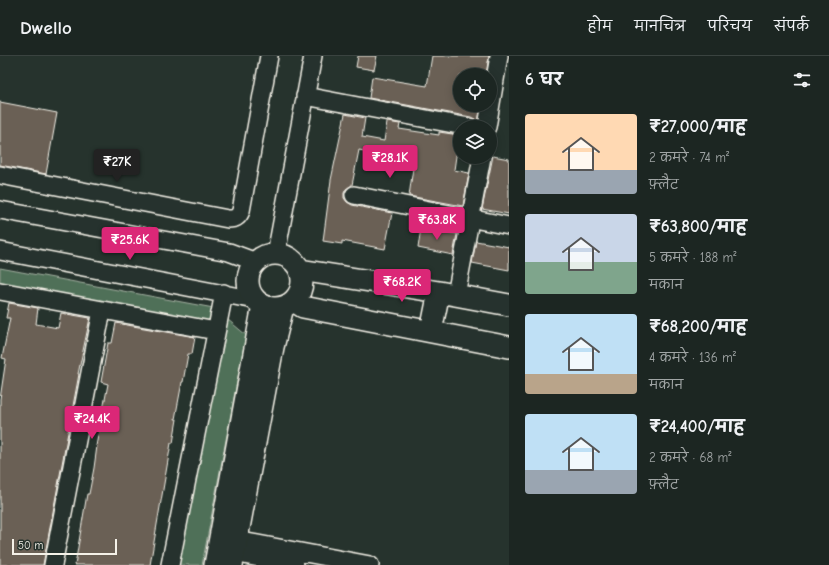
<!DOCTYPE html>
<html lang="hi">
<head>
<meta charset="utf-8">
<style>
	:root { --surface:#1c2622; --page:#29322f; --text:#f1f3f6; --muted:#a0a5a5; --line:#3a4340; --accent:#db2777 }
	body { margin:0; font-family:"Comic Neue","Playpen Sans Deva",sans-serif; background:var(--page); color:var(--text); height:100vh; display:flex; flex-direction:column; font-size:15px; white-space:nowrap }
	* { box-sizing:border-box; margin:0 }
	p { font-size:13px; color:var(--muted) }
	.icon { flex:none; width:22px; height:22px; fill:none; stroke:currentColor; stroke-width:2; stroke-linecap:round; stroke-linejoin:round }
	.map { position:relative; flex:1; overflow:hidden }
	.details { display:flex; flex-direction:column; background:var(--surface); width:320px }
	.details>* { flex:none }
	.tools { position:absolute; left:453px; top:12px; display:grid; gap:8px }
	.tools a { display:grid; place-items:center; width:44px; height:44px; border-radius:50%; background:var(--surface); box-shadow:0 2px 10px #0003,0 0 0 1px var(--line); font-size:20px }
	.scale { position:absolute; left:12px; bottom:10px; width:105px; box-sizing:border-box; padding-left:4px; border:2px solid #f4f1e8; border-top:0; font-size:11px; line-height:14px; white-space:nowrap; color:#f4f1e8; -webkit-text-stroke:3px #26332d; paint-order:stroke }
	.price { position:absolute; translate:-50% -34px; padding:0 9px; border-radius:4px; background:var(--accent); color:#fff; font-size:13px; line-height:26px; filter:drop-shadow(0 1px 2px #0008) }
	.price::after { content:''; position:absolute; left:50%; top:24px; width:12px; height:9px; margin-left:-6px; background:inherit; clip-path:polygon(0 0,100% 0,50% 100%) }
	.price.current { background:#222; color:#fff }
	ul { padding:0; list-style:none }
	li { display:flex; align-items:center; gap:12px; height:100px; padding:0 16px }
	li span { display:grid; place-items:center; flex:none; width:112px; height:80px; border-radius:4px; color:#555 }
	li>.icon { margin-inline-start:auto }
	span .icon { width:48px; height:48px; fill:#fffc; stroke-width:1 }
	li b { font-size:17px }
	h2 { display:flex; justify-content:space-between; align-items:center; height:48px; padding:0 16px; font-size:17px }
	header { display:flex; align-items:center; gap:24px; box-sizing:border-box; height:56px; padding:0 20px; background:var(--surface); border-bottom:1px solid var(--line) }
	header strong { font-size:19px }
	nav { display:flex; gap:22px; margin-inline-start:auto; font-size:14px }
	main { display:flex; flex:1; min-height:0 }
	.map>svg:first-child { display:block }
</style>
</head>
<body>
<header>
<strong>Dwello</strong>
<nav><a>होम</a><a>मानचित्र</a><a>परिचय</a><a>संपर्क</a></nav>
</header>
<main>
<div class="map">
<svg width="509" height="509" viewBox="0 0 509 509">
	<rect width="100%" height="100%" fill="#26332d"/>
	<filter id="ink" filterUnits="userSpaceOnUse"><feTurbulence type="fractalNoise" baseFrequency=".025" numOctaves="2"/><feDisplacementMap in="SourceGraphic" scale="8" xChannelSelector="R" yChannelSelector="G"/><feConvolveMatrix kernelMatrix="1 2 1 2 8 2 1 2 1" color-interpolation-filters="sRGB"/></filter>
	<g filter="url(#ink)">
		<path fill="#507059" stroke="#a2b0a0" d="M0,212L219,253L227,263L246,279L202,509H175L218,270L0,229Z"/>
		<path fill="#6b6055" stroke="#f4f1e8" d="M358,0H377L374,14L356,11Z
			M432,0H489L486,19H460V49H481L478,66L475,63L471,61L369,42L372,21L427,30Z
			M0,46L57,57L46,118L0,109Z
			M345,58L365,62L362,81L384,85L387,66L400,68L399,73L439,79V76L459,79L454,114L469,117L463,150L409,140L414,105L359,94L352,129L346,133L344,137V142L347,146L352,149L392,157L385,193L342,185V188L323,185L331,124Z
			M493,100L509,103V158L482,153Z
			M421,172L457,178L453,199L418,192Z
			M476,185L509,191V214L472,207Z
			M9,247L38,252L36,268L58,272L61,257L90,262L78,318H79L43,509H0V343L6,303L2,302L10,262H6Z
			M116,267L195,281L192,298H188L183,326H182L179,342L175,363H177L173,387H171L150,509H75L87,438H89L94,412L97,390H96L108,328L101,326L108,287H112Z"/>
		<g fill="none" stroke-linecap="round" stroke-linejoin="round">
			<defs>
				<path id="minor" d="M305,40L469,71
					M487,71L499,0
					M0,119L228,163C235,163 238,162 241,155L269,0
					M354,139L509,170
					M0,154L229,196L256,206
					M0,195L255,244
					M276,198L313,0
					M0,235L216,275
					M456,239L482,101
					M236,484L370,509
					M234,497L295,509
					M53,509L102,254
					M170,509L224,237"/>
				<path id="major" d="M248 225a27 27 0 1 1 54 0a27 27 0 1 1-54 0Z
					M300,214L439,236L509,249
					M294,245L303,251L509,291
					M431,275L439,236
					M215,509L263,249
					M232,509L273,291L283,251"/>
			</defs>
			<use href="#minor" stroke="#f4f1e8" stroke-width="20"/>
			<use href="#major" stroke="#f4f1e8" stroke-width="24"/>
			<use href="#minor" stroke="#26332d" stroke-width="17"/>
			<use href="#major" stroke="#26332d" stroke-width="21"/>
		</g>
	</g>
</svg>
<div class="tools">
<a><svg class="icon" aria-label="locate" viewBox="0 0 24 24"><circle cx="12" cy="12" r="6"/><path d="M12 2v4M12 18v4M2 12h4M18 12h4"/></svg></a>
<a><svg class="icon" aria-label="layers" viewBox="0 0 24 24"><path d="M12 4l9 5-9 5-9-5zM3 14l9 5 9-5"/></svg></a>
</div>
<div class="scale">50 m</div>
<b class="price" style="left:390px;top:123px">₹28.1K</b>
<b class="price current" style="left:117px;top:127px">₹27K</b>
<b class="price" style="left:437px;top:185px">₹63.8K</b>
<b class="price" style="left:130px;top:205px">₹25.6K</b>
<b class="price" style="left:402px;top:247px">₹68.2K</b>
<b class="price" style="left:92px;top:384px">₹24.4K</b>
</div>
<section class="details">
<h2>6 घर<svg class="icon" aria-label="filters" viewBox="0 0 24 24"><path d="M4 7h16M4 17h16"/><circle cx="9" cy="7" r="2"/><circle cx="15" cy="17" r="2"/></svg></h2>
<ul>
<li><span style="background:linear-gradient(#ffd9b3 70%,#9aa5b1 0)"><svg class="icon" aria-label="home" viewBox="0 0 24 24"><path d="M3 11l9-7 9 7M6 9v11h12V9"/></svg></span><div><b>₹27,000/माह</b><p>2 कमरे · 74 m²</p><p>फ़्लैट</p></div></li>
<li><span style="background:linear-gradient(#c9d6e8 60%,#7fa58c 0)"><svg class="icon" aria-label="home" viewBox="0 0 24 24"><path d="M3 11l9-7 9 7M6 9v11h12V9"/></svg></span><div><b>₹63,800/माह</b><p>5 कमरे · 188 m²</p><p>मकान</p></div></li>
<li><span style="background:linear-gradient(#bfe0f5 75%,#b9a48a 0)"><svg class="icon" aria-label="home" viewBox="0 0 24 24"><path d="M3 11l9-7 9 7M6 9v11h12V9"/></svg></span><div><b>₹68,200/माह</b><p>4 कमरे · 136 m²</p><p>मकान</p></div></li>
<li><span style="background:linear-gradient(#bfe0f5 70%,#9aa5b1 0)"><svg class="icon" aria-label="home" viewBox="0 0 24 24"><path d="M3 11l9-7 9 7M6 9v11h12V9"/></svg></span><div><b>₹24,400/माह</b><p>2 कमरे · 68 m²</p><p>फ़्लैट</p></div></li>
</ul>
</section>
</main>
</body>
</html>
